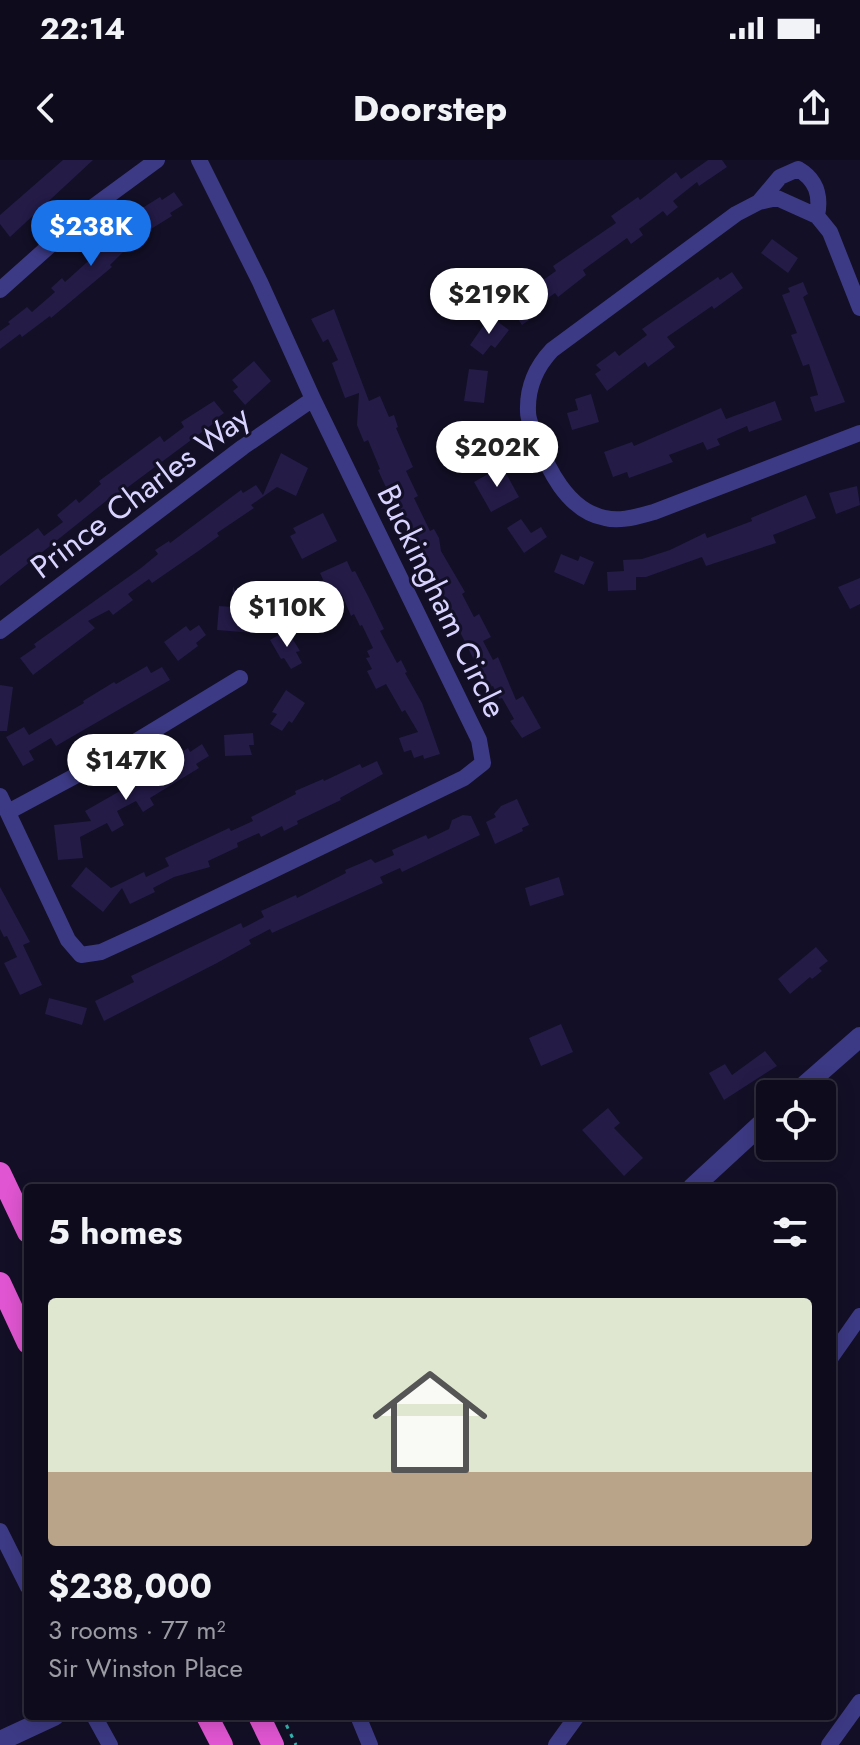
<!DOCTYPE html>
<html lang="en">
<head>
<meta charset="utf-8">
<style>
	:root { --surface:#0e0b1c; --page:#1c1929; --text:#f1f3f6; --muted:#9b9ba3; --line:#2e2b3b; --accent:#1a73e8 }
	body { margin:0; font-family:Jost,sans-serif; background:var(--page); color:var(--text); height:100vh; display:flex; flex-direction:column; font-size:30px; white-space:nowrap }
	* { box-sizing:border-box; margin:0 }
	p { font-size:26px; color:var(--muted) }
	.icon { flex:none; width:44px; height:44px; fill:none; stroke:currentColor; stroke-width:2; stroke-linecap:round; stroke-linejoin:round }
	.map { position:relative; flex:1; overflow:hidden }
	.side { position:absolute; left:24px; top:1024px; width:812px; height:536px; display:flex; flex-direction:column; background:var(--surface); border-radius:8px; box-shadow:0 4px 20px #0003,0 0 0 2px var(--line) }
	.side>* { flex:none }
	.buttons { position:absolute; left:756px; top:920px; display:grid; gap:16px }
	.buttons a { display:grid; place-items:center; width:80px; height:80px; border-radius:8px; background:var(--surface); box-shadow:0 4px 20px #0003,0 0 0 2px var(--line); font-size:40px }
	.price { position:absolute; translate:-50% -68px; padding:0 18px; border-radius:28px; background:#fff; color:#222; font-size:26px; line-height:52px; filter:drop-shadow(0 2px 4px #0008) }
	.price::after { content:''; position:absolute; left:50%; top:48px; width:24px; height:18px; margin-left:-12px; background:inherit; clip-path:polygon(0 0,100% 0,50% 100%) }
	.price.current { background:var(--accent); color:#fff }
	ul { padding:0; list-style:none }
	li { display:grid; align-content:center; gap:16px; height:424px; padding:0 24px }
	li+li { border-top:2px solid var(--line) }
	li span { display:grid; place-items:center; height:248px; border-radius:8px; color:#555 }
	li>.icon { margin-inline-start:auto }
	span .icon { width:144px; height:144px; fill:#fffc; stroke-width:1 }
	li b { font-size:34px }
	h2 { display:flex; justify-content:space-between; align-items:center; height:96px; padding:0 24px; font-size:34px }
	.status { display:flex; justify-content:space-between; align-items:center; height:56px; padding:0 40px; background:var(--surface); direction:ltr }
	.status svg { height:22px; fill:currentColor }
	header { display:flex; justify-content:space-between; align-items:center; height:104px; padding:0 24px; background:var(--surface); font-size:36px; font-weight:700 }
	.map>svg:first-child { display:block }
</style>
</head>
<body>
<div class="status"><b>22:14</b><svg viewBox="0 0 49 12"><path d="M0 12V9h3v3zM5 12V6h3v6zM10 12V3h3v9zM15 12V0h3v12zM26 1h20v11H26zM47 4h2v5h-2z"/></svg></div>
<header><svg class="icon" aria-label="back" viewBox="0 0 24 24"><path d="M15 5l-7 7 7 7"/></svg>Doorstep<svg class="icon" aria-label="share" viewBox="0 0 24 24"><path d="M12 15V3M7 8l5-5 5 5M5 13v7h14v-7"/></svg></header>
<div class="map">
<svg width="860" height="1585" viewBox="0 0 860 1585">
	<rect width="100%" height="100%" fill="#130f26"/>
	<path fill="#241b47" d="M63,0H93L10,77L0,64V55Z
		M708,0H722L727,7L699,26L697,22L673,41L678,47L667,56L663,51L639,69L643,75L631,84L627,78L583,110L586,115L558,137L555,133L532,150L536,155L522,165L512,150L520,145L514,136L531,124L533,127L556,111L553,106L616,63L611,56L638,37L640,40L676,12L681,19Z
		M174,32L183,45L170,53L172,56L151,69L149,66L110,105L112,107L51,158L50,156L22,177L20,174L0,189V171L10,164L8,162L27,147L32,152L55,132L51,128L62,118L65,122L106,85L103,81L117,67L120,71L140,52L139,50L160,37L162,40Z
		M772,79L798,98L788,113L761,93Z
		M732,112L743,128L714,149L712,146L667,177L675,187L648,207L645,202L607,231L595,214L601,210L596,205L615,191L619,196L647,175L642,169L655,160L718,117L720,120Z
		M803,122L808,134L803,137L845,242L815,252L810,237L818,235L809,204L803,206L791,175L797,173L782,135L790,132L788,128Z
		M334,149L369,241L380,236L389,257L394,255L398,267L396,268L413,307L406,311L418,336L414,338L430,371L434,369L439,378L441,391L465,432L462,434L474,457L479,454L491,477L483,481L493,500L498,497L516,540L523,536L541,568L522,578L510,561L514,559L502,538L499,539L493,526L488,528L457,466L459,465L446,441L444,442L425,399L423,400L413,380L415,378L404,356L398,345L395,346L383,321L378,310L380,309L368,280L364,282L357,265L359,233L345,238L332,203L338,200L328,179L323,182L311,159Z
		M490,156L509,170L495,188L491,185L483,195L470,185Z
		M254,201L271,221L245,245L233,231L238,227L232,220Z
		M469,209L488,211L484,243L464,241Z
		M591,234L599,262L572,270L567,253L578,250L575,239Z
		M214,241L224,253L213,261L214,263L112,339L111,337L0,426V396L38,368L44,376L63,362L57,355L76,339L79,343L101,324L99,321L160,276L164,282L184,267L181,262Z
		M775,241L782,260L749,272L747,266L717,279L720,285L707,290L703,282L669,295L673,302L629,318L627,312L613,317L604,292L632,282L634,286L721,248L726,259Z
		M483,262L492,294L475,299L463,268Z
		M281,293L308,308L296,336L277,327L251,345L254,348L217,373L219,376L197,392L152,423L149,419L128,434L133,440L113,455L109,450L88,461L95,468L33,515L20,498L36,487L34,484L141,408L158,394L155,390L169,381L170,383L241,330L243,333L256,325L263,335Z
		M502,306L519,337L491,352L474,322Z
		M857,326L860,345L836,354L829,333Z
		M806,335L816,358L773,375L776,383L706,406L702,397L646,417H636V430L608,431L607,412L624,411L623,400L642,399L670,390L705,373L707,378L752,361L751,358Z
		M323,353L337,381L302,399L290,376L296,373L293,368Z
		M521,359L531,373L541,367L547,377L524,393L507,368Z
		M561,394L578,401L580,396L594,402L584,425L554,412Z
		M347,401L352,412L355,411L368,436L384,469L380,471L397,503L401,500L407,512L405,513L422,543L440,594L424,599L423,595L414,598L411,590L404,592L399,578L418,572L405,550L402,552L386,524L376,529L367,511L372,509L366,498L370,497L367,491L373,488L362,465L360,466L354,454L351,456L342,435L332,439L320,413Z
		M860,418V444L850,449L838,427Z
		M233,426L242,449H256L254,473L217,470L219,446L232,447Z
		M199,465L206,475L196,483L198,486L178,501L164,482L186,466L190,471Z
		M287,470L300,491L296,492L302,503L291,509L284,498L281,499L270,480Z
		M147,506L151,513L162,507L170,520L56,586L51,578L29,591L34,600L23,606L6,577L24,567L29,575L84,543L83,541L114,522L116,524Z
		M0,525L13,527L7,571H0Z
		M286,530L305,543L292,563L289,561L282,571L270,564L277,554L272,552Z
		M253,573L254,585H249L252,595L225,596L224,575Z
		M202,584L209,596L196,604L199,608L150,638L154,645L143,652L136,641L117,651L124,665L112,672L107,663L80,677L83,698L58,700L54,665L91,661L85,651L127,627L188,588L190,592Z
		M377,601L383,614L340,638L341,640L297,661L298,664L284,671L282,666L261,677L259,673L237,683L238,687L208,701L210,707L174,717L153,728L155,732L130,744L122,728L103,752L71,726L86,707L111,728L144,712L146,717L169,706L165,698L229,668L231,671L253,661L251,657L296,634L295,631L323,619L324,621L360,604L362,608Z
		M517,639L529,665L522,668L523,671L495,684L486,662L496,657L494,654L501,646Z
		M463,655L471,656L480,675L402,712L400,708L380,717L383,723L314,754L272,773L270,769L249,780L251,784L217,803L104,861L95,841L134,822L131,816L241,763L243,768L264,757L261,751L296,735L297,738L346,713L345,710L371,699L375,703L394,695L392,690L426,675L428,679L449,669L452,660Z
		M559,717L564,735L530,746L525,728Z
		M0,727L30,782L23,785L42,825L20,835L4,803L17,797L7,776L4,777L0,769Z
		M816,787L828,801L819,808L822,811L812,819L810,817L790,834L778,819Z
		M49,838L87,848L82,865L45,854Z
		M561,864L573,892L541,906L529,878Z
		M765,891L777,906L724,940L709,913L725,904L732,915Z
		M608,948L620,963L614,968L643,998L624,1016L582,970Z"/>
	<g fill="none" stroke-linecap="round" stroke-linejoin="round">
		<path stroke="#2fb8b0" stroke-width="3" stroke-dasharray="4 6" stroke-linecap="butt" d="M282,1556L296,1585"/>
		<path stroke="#3d3a85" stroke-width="16" d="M759,42L780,17L798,9C817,20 821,36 817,56
			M0,130L93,47L157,0
			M860,148L830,72L817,56L777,38L759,42L736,54L552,190C536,207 527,228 528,252C528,260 532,268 535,276C547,307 567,351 605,358C621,362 638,356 654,352L860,273
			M0,471L243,287L313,239
			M0,636L68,780L81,795L101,792L149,770L464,618L483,603L479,580L313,239L260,122L199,0
			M8,652L105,600L240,518
			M832,1196L860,1156
			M0,1371L28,1427
			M94,1556L110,1585
			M358,1556L370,1585
			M556,1585L577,1556
			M829,1585L860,1542"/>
		<path stroke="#3d3a85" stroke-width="20" d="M795,934L860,877
			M692,1028L770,956
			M0,1581L54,1556"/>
		<path stroke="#e055d1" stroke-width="22" d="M0,1013L28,1072
			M0,1123L28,1183
			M207,1556L222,1585
			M259,1556L273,1585"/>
	</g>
	<g text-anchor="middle" stroke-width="6" stroke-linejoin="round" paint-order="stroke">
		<g font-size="32" fill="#d9d4ff" stroke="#130f26">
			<text transform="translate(140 332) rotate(-37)" y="11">Prince Charles Way</text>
			<text transform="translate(442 441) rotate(64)" y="11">Buckingham Circle</text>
		</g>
	</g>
</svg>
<div class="buttons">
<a><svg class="icon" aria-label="locate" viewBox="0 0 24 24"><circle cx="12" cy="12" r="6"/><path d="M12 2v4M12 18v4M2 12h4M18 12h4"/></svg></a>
</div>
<b class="price current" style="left:91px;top:108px">$238K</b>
<b class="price" style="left:489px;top:176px">$219K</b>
<b class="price" style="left:497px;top:329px">$202K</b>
<b class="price" style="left:287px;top:489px">$110K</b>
<b class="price" style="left:126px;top:642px">$147K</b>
<section class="side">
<h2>5 homes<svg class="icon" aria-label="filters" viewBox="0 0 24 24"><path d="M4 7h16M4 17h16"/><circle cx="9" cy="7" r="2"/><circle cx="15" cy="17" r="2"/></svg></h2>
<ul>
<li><span style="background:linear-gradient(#dfe7d0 70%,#b9a48a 0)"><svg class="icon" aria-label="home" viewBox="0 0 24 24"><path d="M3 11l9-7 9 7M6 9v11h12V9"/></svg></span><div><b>$238,000</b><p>3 rooms · 77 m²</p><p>Sir Winston Place</p></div></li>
</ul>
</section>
</div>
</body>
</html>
